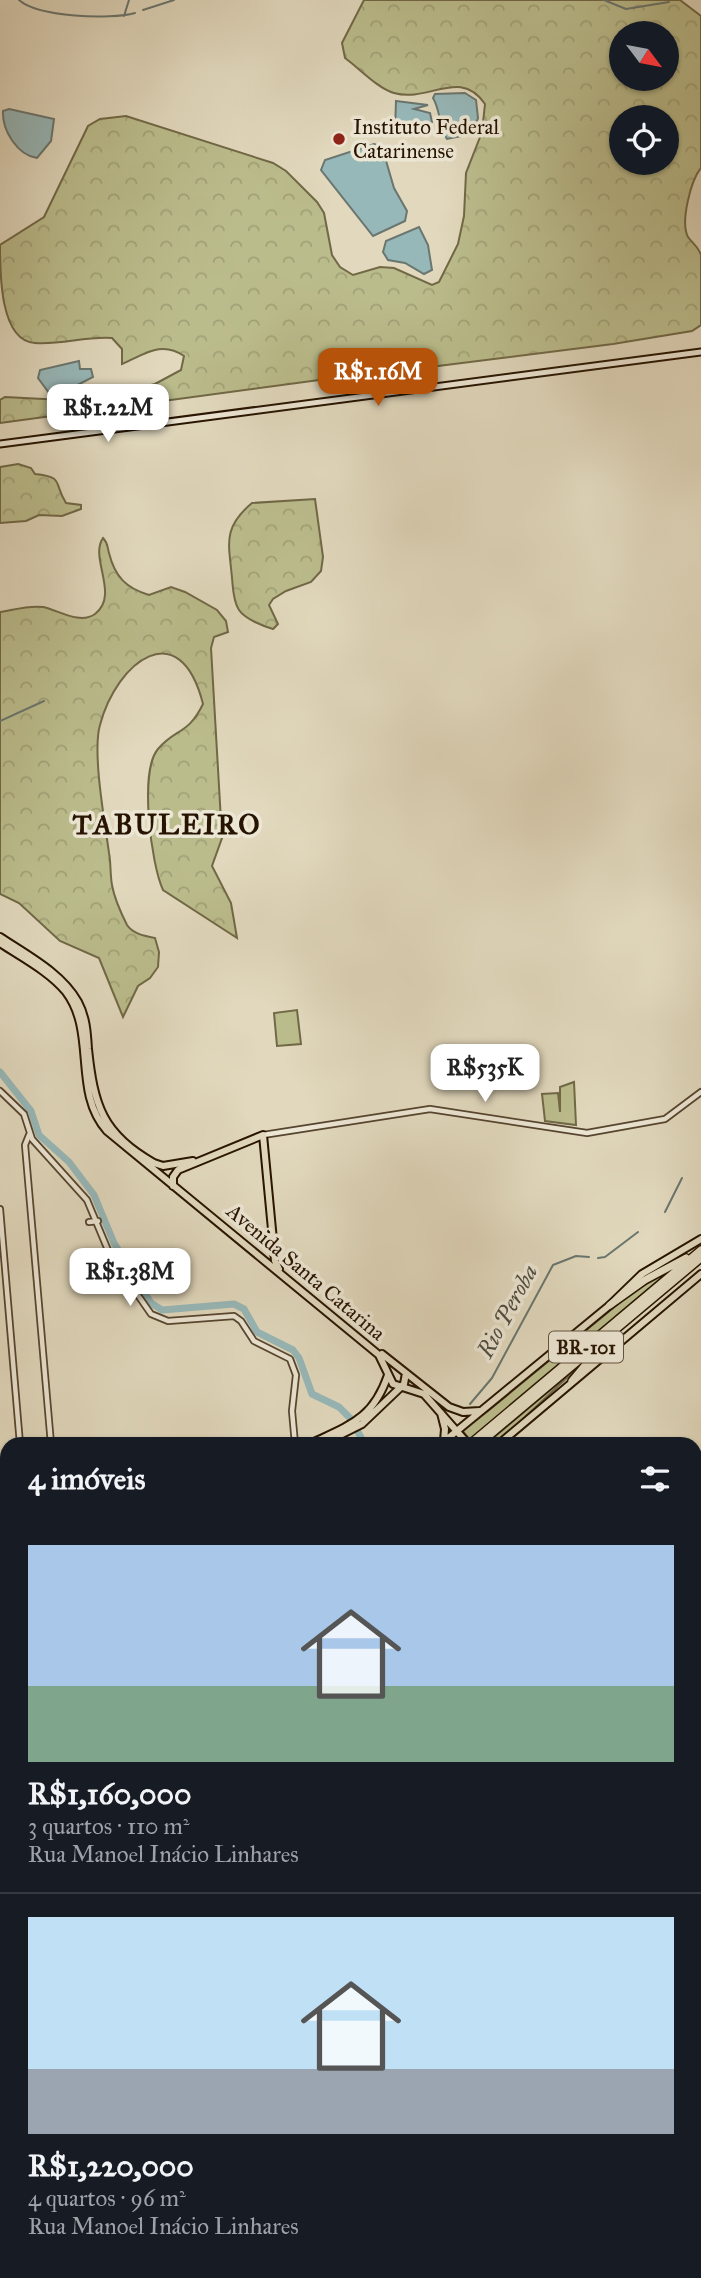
<!DOCTYPE html>
<html lang="pt">
<head>
<meta charset="utf-8">
<style>
	:root { --surface:#171b24; --page:#20242c; --text:#f1f3f6; --muted:#9ea1a6; --line:#363941; --accent:#b45309 }
	body { margin:0; font-family:"IM FELL Great Primer",serif; background:var(--page); color:var(--text); height:100vh; display:flex; flex-direction:column; font-size:26px; white-space:nowrap }
	* { box-sizing:border-box; margin:0 }
	p { font-size:23px; color:var(--muted) }
	.icon { flex:none; width:38px; height:38px; fill:none; stroke:currentColor; stroke-width:2; stroke-linecap:round; stroke-linejoin:round }
	.map { position:relative; flex:1; overflow:hidden }
	.drawer { position:absolute; left:0px; top:1437px; width:702px; height:842px; display:flex; flex-direction:column; background:var(--surface); border-radius:21px 21px 0 0; box-shadow:0 2px 5px #0004 }
	.drawer>* { flex:none }
	.needle { width:46px; rotate:122deg }
	.controls { position:absolute; left:609px; top:21px; display:grid; gap:14px }
	.controls a { display:grid; place-items:center; width:70px; height:70px; border-radius:50%; background:var(--surface); box-shadow:0 2px 5px #0004; font-size:35px }
	.price { position:absolute; translate:-50% -60px; padding:0 16px; border-radius:14px; background:#fff; color:#222; font-size:23px; line-height:46px; filter:drop-shadow(0 2px 4px #0008) }
	.price::after { content:''; position:absolute; left:50%; top:42px; width:21px; height:16px; margin-left:-10px; background:inherit; clip-path:polygon(0 0,100% 0,50% 100%) }
	.price.selected { background:var(--accent); color:#fff }
	ul { padding:0; list-style:none }
	li { display:grid; align-content:center; gap:14px; height:371px; padding:0 28px }
	li+li { border-top:2px solid var(--line) }
	li span { display:grid; place-items:center; height:217px; border-radius:0px; color:#555 }
	li>.icon { margin-inline-start:auto }
	span .icon { width:126px; height:126px; fill:#fffc; stroke-width:1 }
	li b { font-size:30px }
	h2 { display:flex; justify-content:space-between; align-items:center; height:84px; padding:0 28px; font-size:30px }
	.map>svg:first-child { display:block }
</style>
</head>
<body>
<div class="map">
<svg width="701" height="2278" viewBox="0 0 701 2278">
	<defs>
		<pattern id="forest-crowns" width="20" height="18" patternUnits="userSpaceOnUse" patternTransform="scale(1.75)"><rect width="20" height="18" fill="#bbbc8c"/><path d="M2 6a3 3 0 1 1 6 0M12 15a3 3 0 1 1 6 0" fill="none" stroke="#a1a177"/></pattern>
	</defs>
	<rect width="100%" height="100%" fill="#e1d8bd"/>
	<filter id="stains"><feTurbulence type="fractalNoise" baseFrequency=".00286" numOctaves="4"/><feColorMatrix values="0 0 0 0 .2 0 0 0 0 .09 0 0 0 0 .02 0 0 0 .5 -.17"/></filter>
	<radialGradient id="worn" r=".72"><stop offset=".6" stop-color="#630" stop-opacity="0"/><stop offset="1" stop-color="#630" stop-opacity=".3"/></radialGradient>
	<path fill="#bbbc8c" stroke="#716846" stroke-width="2" d="M297,1010L301,1044L277,1046L274,1013Z
		M574,1082L576,1125L545,1121L542,1094L558,1093L560,1112V1087Z
		M672,1269L470,1440L462,1430L488,1411L640,1286Z
		M586,1360L496,1444H486Z"/>
	<path fill="url(#forest-crowns)" stroke="#716846" stroke-width="2" fill-rule="evenodd" d="M364,0H680L701,16V168C691,180 680,222 688,237C693,244 698,246 701,255V325L692,331L613,344L438,366L392,376H349L0,423V400L5,397L63,400L88,390H103L117,394L155,384L181,370L184,356C161,340 144,355 122,364V349L112,338C86,336 61,345 35,343C0,341 0,274 0,245L44,217L88,126L100,119L126,116L273,163L286,171L317,202L324,213L332,255L340,267L353,275L380,267L394,268L432,285L439,282L458,244L464,216L466,173L482,132L485,104C460,67 429,103 394,93C377,88 359,68 345,58L342,43ZM667,33V79H621V33ZM667,117V163H621V117Z
		M18,464L31,468L35,474C65,477 53,483 66,503L81,505V509L62,516L39,515L26,521L0,523V467Z
		M315,499L323,557L321,571L311,582L286,591L273,599L269,605L278,624L273,629C263,626 245,619 239,610C233,601 233,588 232,578C229,544 222,528 252,503Z
		M103,538C108,543 107,546 109,553C115,577 126,588 149,595L171,587L185,592L217,610L226,621L228,632L214,637L211,648L222,838L212,866L231,903L237,938L163,890C151,864 139,771 158,749C176,728 188,735 203,704C180,613 117,661 100,725C92,752 105,823 109,853C111,863 110,874 112,885C114,897 121,913 127,925C133,934 145,936 155,938L159,952L158,967L150,978L138,986L123,1017L99,958L60,941L19,903L0,894V612C13,610 29,605 43,607C58,610 80,625 95,614C120,595 89,558 103,538Z"/>
	<path fill="#97b8b9" stroke="#6a766f" stroke-width="2" d="M465,93L476,100L478,118L472,134L447,139C438,125 441,111 433,98L435,94Z
		M396,101L428,105L414,109L430,113L432,122L424,126L395,130Z
		M9,109L54,119L51,141L37,158C17,155 2,130 3,111Z
		M374,144L382,147L394,188L407,211L405,221L373,236L321,170L325,160Z
		M419,227L428,245L432,270L424,274L405,263L388,260L383,252L386,241Z
		M79,361L80,369H91L93,377L68,390L49,393L38,378L40,370Z"/>
	<g fill="none" stroke-linecap="round" stroke-linejoin="round">
		<path stroke="#6a766f" stroke-width="2" d="M19,0C38,17 110,20 135,13
			M604,0L626,9L669,2
			M143,10L174,0
			M124,16L129,0
			M0,721L44,701
			M665,1212L682,1178
			M598,1258L605,1257L638,1232
			M470,1404L492,1378L553,1265L576,1256L589,1257
			M363,1441L365,1444"/>
		<path stroke="#97b8b9" stroke-width="7" d="M0,1072L31,1111L39,1135L69,1162L94,1195L114,1243L151,1303L162,1310L234,1304L244,1309L257,1332L293,1350L299,1358L312,1394L339,1407L351,1419
			M358,1432L363,1441L370,1444"/>
		<defs>
			<path id="tertiary" d="M0,1091L24,1114L32,1139L87,1200L110,1255L151,1314L168,1321L234,1316L241,1321L254,1341L290,1359L296,1375L292,1411L295,1444
				M29,1135L25,1145L51,1444
				M263,1135L430,1109L587,1133L665,1119L701,1092
				M0,1209L20,1444
				M89,1222L98,1221
				M517,2272V2278"/>
			<path id="secondary" d="M0,444L701,352
				M117,2272L118,2278
				M138,2272L139,2278
				M360,2272L361,2278"/>
			<path id="primary" d="M0,937C27,955 62,973 78,1002C86,1017 87,1032 88,1049C94,1105 102,1134 154,1163L163,1166L193,1161
				M0,943C21,957 50,972 66,992C97,1033 72,1092 107,1131L379,1355L393,1384L424,1394L468,1444
				M173,1186V1177L178,1170L263,1135L275,1261L279,1269
				M382,1354L449,1407L463,1412L480,1411
				M441,1413L445,1429L444,1441
				M310,1444C350,1425 373,1419 388,1375
				M322,1444L362,1424L404,1384L406,1373
				M441,1444L610,1305L642,1274L701,1239
				M499,1444L701,1274
				M0,1590L7,1586
				M0,1595L7,1591
				M695,1633L701,1637
				M0,1812L7,1806
				M0,1861L7,1855
				M695,1880L701,1882
				M0,1968L7,1955
				M695,2122L701,2121
				M0,2195L7,2194"/>
			<path id="motorway" d="M610,1305L645,1280L686,1258
				M572,1381L603,1344
				M470,1444L701,1250
				M479,1444L701,1258
				M0,1835L7,1829
				M0,1843L7,1837"/>
		</defs>
		<use href="#tertiary" stroke="#56452f" stroke-width="8"/>
		<use href="#secondary" stroke="#271400" stroke-width="9"/>
		<use href="#primary" stroke="#271400" stroke-width="10"/>
		<use href="#motorway" stroke="#271400" stroke-width="10"/>
		<use href="#tertiary" stroke="#ece6d4" stroke-width="4.5"/>
		<use href="#secondary" stroke="#ece6d4" stroke-width="5"/>
		<use href="#primary" stroke="#e1d8bd" stroke-width="6"/>
		<use href="#motorway" stroke="#e1d8bd" stroke-width="7"/>
	</g>
	<circle fill="#8f2418" stroke="#ece6d4" stroke-width="2.5" cx="339" cy="139" r="7"/>
	<g text-anchor="middle" stroke-width="7" stroke-linejoin="round" paint-order="stroke">
		<rect fill="#ece6d4" stroke="#625340" stroke-width="2" x="549" y="1331.5" width="74" height="31" rx="5"/>
		<g font-size="19" font-weight="bold" fill="#271400">
			<text x="586" y="1354">BR-101</text>
		</g>
		<g font-size="21" fill="#271400" stroke="#ece6d4" text-anchor="start">
			<text x="353" y="134">Instituto Federal<tspan x="353" dy="24">Catarinense</tspan></text>
		</g>
		<g font-size="21" fill="#271400" stroke="#ece6d4">
			<text transform="translate(306 1272) rotate(40)" y="7">Avenida Santa Catarina</text>
		</g>
		<g font-size="23" font-style="italic" fill="#4e4d41" stroke="#ece6d4">
			<text transform="translate(507 1311) rotate(-62)" y="8">Rio Peroba</text>
		</g>
		<g font-size="28" font-weight="bold" letter-spacing="2" fill="#271400" stroke="#ece6d4">
			<text x="167" y="834">TABULEIRO</text>
		</g>
	</g>
	<rect width="100%" height="100%" filter="url(#stains)"/>
	<rect width="100%" height="100%" fill="url(#worn)"/>
</svg>
<div class="controls">
<a><svg class="needle" viewBox="-14 -14 28 28"><path d="M0-13l5 13h-10z" fill="#e53935"/><path d="M0 13l5-13h-10z" fill="#9ea1a6"/></svg></a>
<a><svg class="icon" aria-label="locate" viewBox="0 0 24 24"><circle cx="12" cy="12" r="6"/><path d="M12 2v4M12 18v4M2 12h4M18 12h4"/></svg></a>
</div>
<b class="price selected" style="left:378px;top:408px">R$1.16M</b>
<b class="price" style="left:108px;top:444px">R$1.22M</b>
<b class="price" style="left:485px;top:1104px">R$535K</b>
<b class="price" style="left:130px;top:1308px">R$1.38M</b>
<section class="drawer">
<h2>4 imóveis<svg class="icon" aria-label="filters" viewBox="0 0 24 24"><path d="M4 7h16M4 17h16"/><circle cx="9" cy="7" r="2"/><circle cx="15" cy="17" r="2"/></svg></h2>
<ul>
<li><span style="background:linear-gradient(#a9c7e8 65%,#7fa58c 0)"><svg class="icon" aria-label="home" viewBox="0 0 24 24"><path d="M3 11l9-7 9 7M6 9v11h12V9"/></svg></span><div><b>R$1,160,000</b><p>3 quartos · 110 m²</p><p>Rua Manoel Inácio Linhares</p></div></li>
<li><span style="background:linear-gradient(#bfe0f5 70%,#9aa5b1 0)"><svg class="icon" aria-label="home" viewBox="0 0 24 24"><path d="M3 11l9-7 9 7M6 9v11h12V9"/></svg></span><div><b>R$1,220,000</b><p>4 quartos · 96 m²</p><p>Rua Manoel Inácio Linhares</p></div></li>
</ul>
</section>
</div>
</body>
</html>
